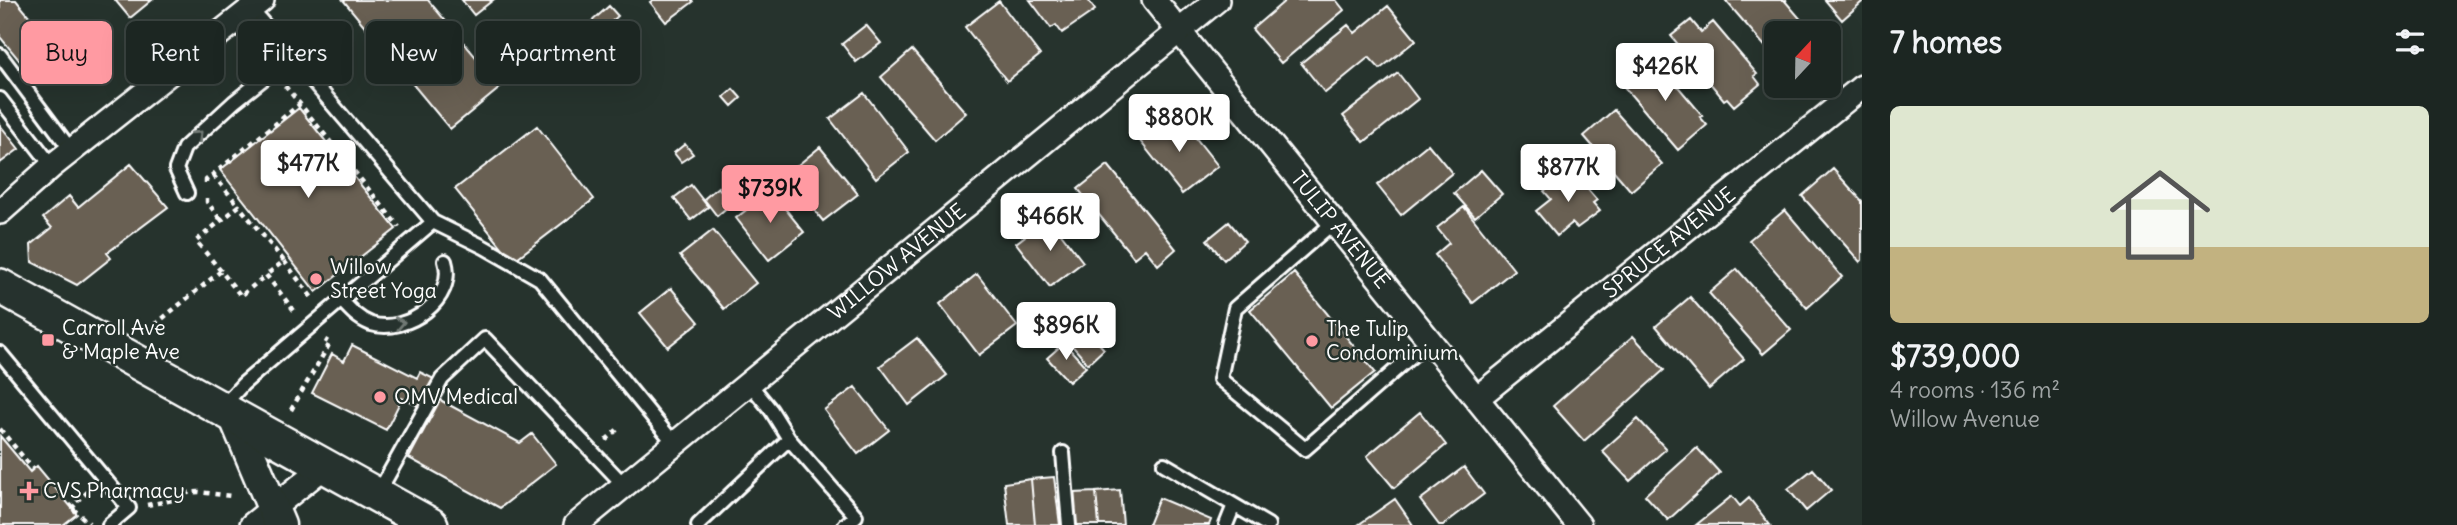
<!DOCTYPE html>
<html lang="en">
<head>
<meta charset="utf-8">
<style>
	:root { --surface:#1c2622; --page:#252e2a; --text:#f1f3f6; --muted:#a0a5a5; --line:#3a4340; --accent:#ff9aa2 }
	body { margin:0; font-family:Delius,sans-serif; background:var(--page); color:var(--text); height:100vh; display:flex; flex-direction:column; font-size:26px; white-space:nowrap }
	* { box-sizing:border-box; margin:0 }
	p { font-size:23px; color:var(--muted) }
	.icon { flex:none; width:38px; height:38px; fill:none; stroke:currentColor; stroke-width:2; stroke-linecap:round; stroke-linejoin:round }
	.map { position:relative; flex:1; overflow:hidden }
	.side { display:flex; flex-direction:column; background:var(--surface); width:595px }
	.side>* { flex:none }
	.top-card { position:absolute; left:21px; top:21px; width:665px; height:63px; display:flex; gap:14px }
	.needle { width:46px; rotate:22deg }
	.fabs { position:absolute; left:1764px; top:21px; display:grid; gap:14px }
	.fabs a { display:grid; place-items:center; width:77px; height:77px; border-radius:10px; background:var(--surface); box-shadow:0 7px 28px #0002,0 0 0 2px var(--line); font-size:35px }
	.price { position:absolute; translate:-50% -60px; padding:0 16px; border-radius:7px; background:#fff; color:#222; font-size:23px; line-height:46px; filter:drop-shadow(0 2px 4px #0008) }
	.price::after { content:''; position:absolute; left:50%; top:42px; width:21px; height:16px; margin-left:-10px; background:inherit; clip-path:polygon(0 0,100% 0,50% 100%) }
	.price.active { background:var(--accent); color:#111 }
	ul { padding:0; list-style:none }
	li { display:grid; align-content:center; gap:14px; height:371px; padding:0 28px }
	li span { display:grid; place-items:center; height:217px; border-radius:10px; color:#555 }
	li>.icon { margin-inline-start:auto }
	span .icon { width:126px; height:126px; fill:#fffc; stroke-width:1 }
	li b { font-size:30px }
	h2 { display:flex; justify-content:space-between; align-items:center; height:84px; padding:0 28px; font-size:30px }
	.pill { padding:0 24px; border-radius:10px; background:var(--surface); box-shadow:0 7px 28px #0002,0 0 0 2px var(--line); font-size:24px; line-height:63px }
	.pill.active { background:var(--accent); color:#111 }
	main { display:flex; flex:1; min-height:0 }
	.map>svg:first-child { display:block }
</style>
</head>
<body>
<main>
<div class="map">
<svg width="1862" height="525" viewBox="0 0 1862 525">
	<rect width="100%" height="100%" fill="#26332d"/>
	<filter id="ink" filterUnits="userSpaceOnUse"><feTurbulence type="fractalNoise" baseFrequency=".0143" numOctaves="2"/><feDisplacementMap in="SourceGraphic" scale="14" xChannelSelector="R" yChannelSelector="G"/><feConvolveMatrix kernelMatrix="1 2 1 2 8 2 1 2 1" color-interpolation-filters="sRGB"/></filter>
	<g filter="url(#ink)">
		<path fill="#696052" stroke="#fff" stroke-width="2" d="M0,0H16L62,56L34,78L0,37Z
			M115,0H152L130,18Z
			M343,0H428L501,87L450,129Z
			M462,0H493L474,15Z
			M653,0H692L693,2L666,22L650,2Z
			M1030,0H1088L1095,10L1062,33L1056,25L1051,28Z
			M1286,0H1336L1344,10L1281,63L1252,29Z
			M1728,0H1787L1785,1L1810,30L1806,33H1776L1775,58L1726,1Z
			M1825,0H1862V2L1842,20Z
			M999,1L1040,55L1007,81L965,27Z
			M609,6L618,16L600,32L591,22Z
			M1388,6L1416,40L1380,69L1369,57L1325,93L1301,63L1348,25L1355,33Z
			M1691,20L1701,32L1713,22L1757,74L1754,76L1760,84L1734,106L1727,98L1724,100L1671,36Z
			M866,25L881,43L856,62L842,44Z
			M912,50L966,113L935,140L881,77Z
			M1649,58L1662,72L1664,70L1703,116L1700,117L1707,125L1678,150L1620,82Z
			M1398,73L1418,99L1364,142L1343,116Z
			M733,89L741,98L732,106L724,97Z
			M864,93L909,152L876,178L830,119Z
			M299,108L396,229L316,292L220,170Z
			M1614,110L1662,164L1631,191L1584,136Z
			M1176,113L1218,166L1182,194L1140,141Z
			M0,125L19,149L0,163Z
			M537,126L594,199L513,261L455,189Z
			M685,144L693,154L681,162L674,153Z
			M1428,144L1452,173L1401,215L1377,185Z
			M820,147L858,194L823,221L786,175Z
			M131,164L168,207L107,253L111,258L77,285L32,262L31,245L52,228L43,218L69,196L78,207Z
			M1108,165L1176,249L1158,265L1145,249L1134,258L1078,189Z
			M1570,169L1597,200L1593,203L1600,211L1577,228L1572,223L1557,236L1536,211L1551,199L1544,191Z
			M1833,169L1862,201V260L1860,262L1802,196Z
			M741,170L754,187L735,201L722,184Z
			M1481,170L1502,194L1475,217L1454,193Z
			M691,185L708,207L691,220L674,198Z
			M718,187L731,204L717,216L704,199Z
			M771,191L804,232L769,260L736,218Z
			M1464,207L1514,270L1473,303L1435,255L1449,243L1437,228Z
			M1785,210L1842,277L1807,308L1749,240Z
			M1049,218L1083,262L1050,287L1016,243Z
			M1229,222L1245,241L1224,260L1207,240Z
			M713,230L756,283L724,309L680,256Z
			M1737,269L1791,330L1763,354L1709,293Z
			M1294,273L1375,372L1331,408L1250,310Z
			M977,274L1017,326L979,355L940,304Z
			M671,288L699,322L668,347L640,313Z
			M1690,297L1744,359L1709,389L1656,326Z
			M1085,328L1104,349L1088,364L1069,342Z
			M1633,336L1664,370L1584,441L1553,406Z
			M917,338L947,375L909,405L880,366Z
			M1064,343L1086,367L1069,382L1047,358Z
			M352,345L417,378L420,372L436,380L422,408L402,398L386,430L312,393L332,354L344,361Z
			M855,387L889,430L858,454L824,410Z
			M440,400L520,443L532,434L556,464L500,508L409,458Z
			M1420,412L1446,445L1394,488L1367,456Z
			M1638,419L1666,449L1630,481L1602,451Z
			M0,436L30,472L37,466L77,514L63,525H0Z
			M1697,448L1720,473L1668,520L1645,495Z
			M1464,467L1484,494L1443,525H1439L1420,500Z
			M1813,469L1831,490L1806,511L1788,489Z
			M1054,477L1060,525H1035L1031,479Z
			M1031,479L1035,525H1009L1004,483Z
			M1120,490L1123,525H1099L1096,492Z
			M1096,492L1099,525H1076L1073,493Z
			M1732,496L1740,506L1749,498L1770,525H1696Z
			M1159,498L1211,520L1209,525H1148Z
			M1395,499L1413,525H1358Z"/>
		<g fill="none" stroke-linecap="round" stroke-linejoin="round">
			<defs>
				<path id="service" d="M0,55L71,150
					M0,99L52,166
					M187,193L176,169L184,148L234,102L292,56
					M433,222L484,247L540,279L674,443
					M1334,222L1235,308L1220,379L1305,449L1430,340
					M341,300C350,310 358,319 371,324C407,335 457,299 445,261
					M0,353L129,508L109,525
					M749,383L771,410L789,439
					M221,408L243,384L433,222L251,9
					M1063,453L1069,525
					M1164,464L1268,525
					M377,495L442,379L485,339L624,485
					M698,525L789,439L856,516L845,525
					M1226,525L1234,505"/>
				<g id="minor">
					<path id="s1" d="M1154,0L1579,525"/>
					<path d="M0,212L52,166L262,0"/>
					<path id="s2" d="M1477,398L1862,87"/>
					<path d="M252,525L325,466"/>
					<path id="s3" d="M576,525L1217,0"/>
				</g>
				<path id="tertiary" d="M234,416L280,525"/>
				<path id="secondary" d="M0,286L431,525"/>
			</defs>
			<use href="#service" stroke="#fff" stroke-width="18"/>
			<use href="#minor" stroke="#fff" stroke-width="28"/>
			<use href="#tertiary" stroke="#fff" stroke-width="35"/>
			<use href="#secondary" stroke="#fff" stroke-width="38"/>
			<path stroke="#fff" stroke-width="4.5" stroke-dasharray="5 5" stroke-linecap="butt" d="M285,86L300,104
				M213,175L239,206
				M206,183V180L300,104L399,227
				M207,198V202L221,220
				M284,261L313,299
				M221,271L196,241L239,206L284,261L266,275
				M147,331L221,271L241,296L266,275L296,313
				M291,410L330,343L325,340
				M0,429L33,469
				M606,440L619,428
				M147,505L173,500L185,493L199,492L231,496
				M75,508L72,505L90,490
				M73,509L89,523
				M64,524V525"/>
			<use href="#service" stroke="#26332d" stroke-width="12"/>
			<use href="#minor" stroke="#26332d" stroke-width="23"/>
			<use href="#tertiary" stroke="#26332d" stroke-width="30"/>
			<use href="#secondary" stroke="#26332d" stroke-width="33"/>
		</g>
		<defs><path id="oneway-chevron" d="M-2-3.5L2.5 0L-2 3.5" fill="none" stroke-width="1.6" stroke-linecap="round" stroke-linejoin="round" transform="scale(1.75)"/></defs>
		<g stroke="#727a76">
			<use href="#oneway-chevron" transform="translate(198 135) rotate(-43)"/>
			<use href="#oneway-chevron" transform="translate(400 323) rotate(-12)"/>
		</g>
	</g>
	<g fill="#ff9aa2" stroke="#26332d" stroke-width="2.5">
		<circle cx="316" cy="279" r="7"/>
		<rect x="41" y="333" width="14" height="14" rx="3.5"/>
		<circle cx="1312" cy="341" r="7"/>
		<circle cx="380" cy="397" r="7"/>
		<path d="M25.5 480.5h7v7h7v7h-7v7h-7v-7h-7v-7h7z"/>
	</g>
	<g text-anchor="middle" stroke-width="5" stroke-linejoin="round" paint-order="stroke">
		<g font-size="21" fill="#fff" stroke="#26332d">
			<text dy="7" stroke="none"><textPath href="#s1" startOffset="296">TULIP AVENUE</textPath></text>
			<text dy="7" stroke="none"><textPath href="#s2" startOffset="247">SPRUCE AVENUE</textPath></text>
			<text dy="7" stroke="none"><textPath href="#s3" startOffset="415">WILLOW AVENUE</textPath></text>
		</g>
		<g font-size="21" fill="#fff" stroke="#26332d" text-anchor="start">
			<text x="330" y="274">Willow<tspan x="330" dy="24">Street Yoga</tspan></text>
			<text x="62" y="335">Carroll Ave<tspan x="62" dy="24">&amp; Maple Ave</tspan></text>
			<text x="1326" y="336">The Tulip<tspan x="1326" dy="24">Condominium</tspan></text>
			<text x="394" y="404">OMV Medical</text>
			<text x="43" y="498">CVS Pharmacy</text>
		</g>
	</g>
</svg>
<div class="fabs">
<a><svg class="needle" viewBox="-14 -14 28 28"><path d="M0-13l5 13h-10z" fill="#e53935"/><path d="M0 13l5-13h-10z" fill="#a0a5a5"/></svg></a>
</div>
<b class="price" style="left:1665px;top:103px">$426K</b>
<b class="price" style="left:1179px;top:154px">$880K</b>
<b class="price" style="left:308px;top:200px">$477K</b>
<b class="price" style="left:1568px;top:204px">$877K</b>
<b class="price active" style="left:770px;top:225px">$739K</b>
<b class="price" style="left:1050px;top:253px">$466K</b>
<b class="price" style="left:1066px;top:362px">$896K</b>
<div class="top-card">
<a class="pill active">Buy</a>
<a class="pill">Rent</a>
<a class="pill">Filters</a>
<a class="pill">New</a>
<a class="pill">Apartment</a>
</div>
</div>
<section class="side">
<h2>7 homes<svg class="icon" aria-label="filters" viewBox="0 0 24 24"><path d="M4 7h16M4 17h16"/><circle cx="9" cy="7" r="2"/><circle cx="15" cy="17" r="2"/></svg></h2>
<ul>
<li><span style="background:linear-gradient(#dfe7d0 65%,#c2b280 0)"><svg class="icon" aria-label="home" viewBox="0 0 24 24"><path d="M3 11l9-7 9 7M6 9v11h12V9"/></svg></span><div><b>$739,000</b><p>4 rooms · 136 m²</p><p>Willow Avenue</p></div></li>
</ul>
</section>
</main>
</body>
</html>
